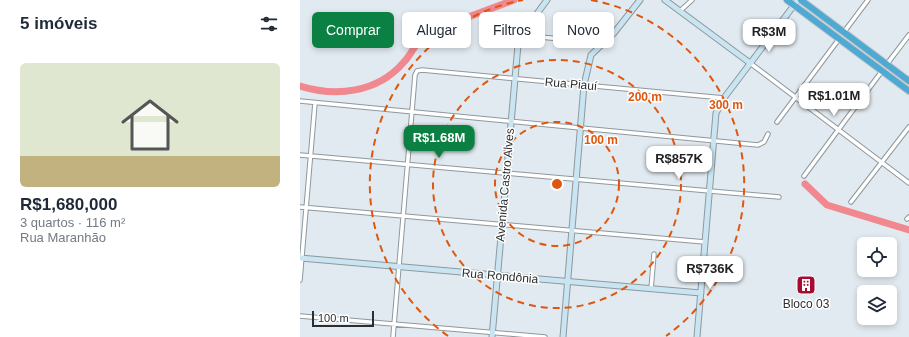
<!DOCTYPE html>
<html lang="pt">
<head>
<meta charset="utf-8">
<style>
	:root { --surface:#fff; --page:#f2f2f3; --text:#1f2937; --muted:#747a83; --accent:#0b8043 }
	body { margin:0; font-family:Helvetica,sans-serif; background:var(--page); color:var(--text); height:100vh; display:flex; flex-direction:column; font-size:15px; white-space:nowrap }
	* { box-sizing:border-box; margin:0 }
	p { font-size:13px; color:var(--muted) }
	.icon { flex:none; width:22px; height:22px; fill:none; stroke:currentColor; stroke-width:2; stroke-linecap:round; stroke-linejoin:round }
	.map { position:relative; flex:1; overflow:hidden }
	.details { display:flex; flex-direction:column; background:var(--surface); width:300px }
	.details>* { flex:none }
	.hud { position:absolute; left:12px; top:12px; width:380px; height:36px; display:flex; gap:8px }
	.fabs { position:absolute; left:557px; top:237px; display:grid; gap:8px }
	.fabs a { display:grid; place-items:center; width:40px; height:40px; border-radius:6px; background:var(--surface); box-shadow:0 2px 6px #0003; font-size:20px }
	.scale { position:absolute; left:12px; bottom:10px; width:62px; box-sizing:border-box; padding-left:4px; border:2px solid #2c2f31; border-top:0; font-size:11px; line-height:14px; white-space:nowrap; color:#2c2f31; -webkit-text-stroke:3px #fff; paint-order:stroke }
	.price { position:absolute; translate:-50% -34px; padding:0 9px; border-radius:8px; background:#fff; color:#222; font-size:13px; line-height:26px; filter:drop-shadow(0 1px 2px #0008) }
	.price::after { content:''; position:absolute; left:50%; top:24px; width:12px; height:9px; margin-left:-6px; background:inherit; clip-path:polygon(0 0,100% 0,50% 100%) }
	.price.active { background:var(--accent); color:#fff }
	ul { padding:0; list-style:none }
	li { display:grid; align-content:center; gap:8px; height:212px; padding:0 20px }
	li span { display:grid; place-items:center; height:124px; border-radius:6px; color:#555 }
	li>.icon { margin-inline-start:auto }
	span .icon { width:72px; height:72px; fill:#fffc; stroke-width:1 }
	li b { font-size:17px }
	h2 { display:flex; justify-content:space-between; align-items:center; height:48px; padding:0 20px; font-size:17px }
	.pill { padding:0 14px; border-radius:6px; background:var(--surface); box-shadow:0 2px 6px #0003; font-size:14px; line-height:36px }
	.pill.active { background:var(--accent); color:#fff }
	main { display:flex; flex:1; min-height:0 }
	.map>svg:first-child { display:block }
</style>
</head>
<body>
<main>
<section class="details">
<h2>5 imóveis<svg class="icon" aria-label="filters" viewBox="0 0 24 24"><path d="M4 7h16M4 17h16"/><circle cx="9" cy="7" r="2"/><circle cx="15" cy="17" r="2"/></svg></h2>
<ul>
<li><span style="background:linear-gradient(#dfe7d0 75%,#c2b280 0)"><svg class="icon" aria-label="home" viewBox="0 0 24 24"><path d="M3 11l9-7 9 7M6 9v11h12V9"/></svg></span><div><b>R$1,680,000</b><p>3 quartos · 116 m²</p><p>Rua Maranhão</p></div></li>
</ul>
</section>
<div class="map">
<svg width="609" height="337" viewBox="0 0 609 337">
	<rect width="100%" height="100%" fill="#e1eaf0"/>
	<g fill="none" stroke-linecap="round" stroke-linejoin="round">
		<path stroke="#f2888f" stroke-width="7" d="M0,86C36,97 77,93 103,63C113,53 116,40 128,32L214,0
			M505,184L527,205L609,230"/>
		<defs>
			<path id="street" d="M380,11L392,0
				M186,32L304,43
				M544,32L568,0
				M450,63L609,183
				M587,64L609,35
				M0,101L458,145L464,142L468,134
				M477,122L539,39
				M0,155L479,197
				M504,176L582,71
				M551,202L609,127
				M0,207L405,242
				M607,219L609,217
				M0,280L15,103
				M351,289L354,254
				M0,316L245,337
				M93,337L115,75L117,71L122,70L424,98"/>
			<path id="secondary" d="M365,0L450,63
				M0,258L401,293
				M192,337L218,45L222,34L247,0
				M263,337L284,85L291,55L314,33L340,0
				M397,337L416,113L424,98L498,0"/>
			<path id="highway" d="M487,0L609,91
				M501,0L609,81"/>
		</defs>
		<use href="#street" stroke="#8f989c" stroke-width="5.5"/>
		<use href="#secondary" stroke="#8f989c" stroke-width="7"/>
		<use href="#highway" stroke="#c8c9c9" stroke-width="8"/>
		<use href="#street" stroke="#fff" stroke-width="3.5"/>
		<use href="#secondary" stroke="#cae5f2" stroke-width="5"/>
		<use href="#highway" stroke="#50a9d2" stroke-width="6"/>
	</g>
	<g fill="none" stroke="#df570e" stroke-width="2" stroke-dasharray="7 5">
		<circle cx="257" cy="184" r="62"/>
		<circle cx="257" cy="184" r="124"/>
		<path d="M148 336A187 187 0 0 1 223 0M291 0A187 187 0 0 1 366 336"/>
	</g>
	<defs>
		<symbol id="building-square" viewBox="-11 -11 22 22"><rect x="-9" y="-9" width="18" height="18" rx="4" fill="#a60b34" stroke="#fff"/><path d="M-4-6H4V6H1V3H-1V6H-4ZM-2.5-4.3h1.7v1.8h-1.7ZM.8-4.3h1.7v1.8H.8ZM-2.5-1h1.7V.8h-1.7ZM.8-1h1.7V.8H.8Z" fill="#fff"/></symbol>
	</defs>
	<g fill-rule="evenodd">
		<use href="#building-square" x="495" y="274" width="22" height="22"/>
	</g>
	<g text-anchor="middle" stroke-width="3" stroke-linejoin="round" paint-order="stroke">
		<g font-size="12" fill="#2c2f31" stroke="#fff">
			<text transform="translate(271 84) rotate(5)" y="4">Rua Piauí</text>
			<text transform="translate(205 185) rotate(-85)" y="4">Avenida Castro Alves</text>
			<text transform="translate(200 276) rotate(5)" y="4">Rua Rondônia</text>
		</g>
		<g font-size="12" fill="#2c2f31" stroke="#fff">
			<text x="506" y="308">Bloco 03</text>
		</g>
	</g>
	<circle cx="257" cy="184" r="6" fill="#df570e" stroke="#fff" stroke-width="2"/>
	<g font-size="12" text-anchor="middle" font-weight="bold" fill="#df570e" stroke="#fff" stroke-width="3" stroke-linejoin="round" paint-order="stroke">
		<text x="345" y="101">200 m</text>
		<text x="426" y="109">300 m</text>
		<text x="301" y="144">100 m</text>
	</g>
</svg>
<div class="fabs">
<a><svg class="icon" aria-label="locate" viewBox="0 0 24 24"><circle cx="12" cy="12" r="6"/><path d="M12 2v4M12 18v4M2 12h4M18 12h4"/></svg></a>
<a><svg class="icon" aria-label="layers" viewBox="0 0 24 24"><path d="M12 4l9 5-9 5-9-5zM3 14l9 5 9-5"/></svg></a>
</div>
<div class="scale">100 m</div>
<b class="price" style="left:469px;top:53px">R$3M</b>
<b class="price" style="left:534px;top:117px">R$1.01M</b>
<b class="price active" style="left:139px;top:159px">R$1.68M</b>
<b class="price" style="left:379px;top:180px">R$857K</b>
<b class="price" style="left:410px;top:290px">R$736K</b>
<div class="hud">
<a class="pill active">Comprar</a>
<a class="pill">Alugar</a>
<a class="pill">Filtros</a>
<a class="pill">Novo</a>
</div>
</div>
</main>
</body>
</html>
